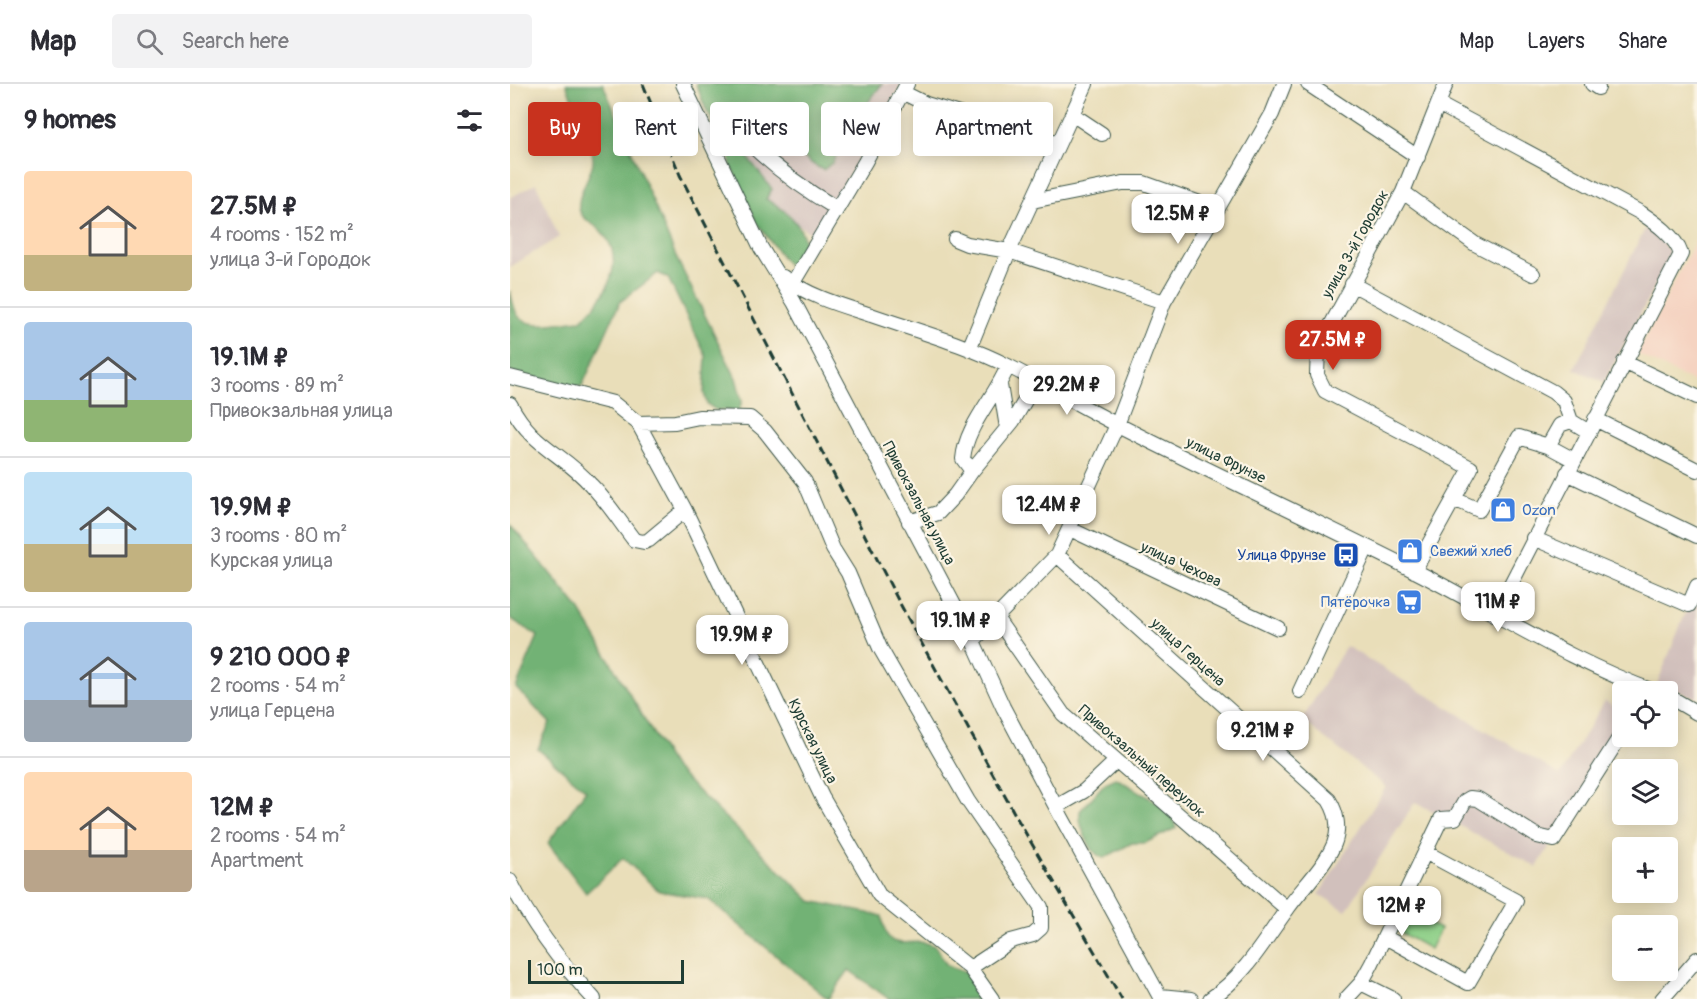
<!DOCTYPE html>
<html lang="en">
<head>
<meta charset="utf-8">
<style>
	:root { --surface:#fff; --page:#f2f2f3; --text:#2b2b33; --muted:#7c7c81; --line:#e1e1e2; --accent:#c8321e }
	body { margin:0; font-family:Pangolin,sans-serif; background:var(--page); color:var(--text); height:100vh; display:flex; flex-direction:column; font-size:22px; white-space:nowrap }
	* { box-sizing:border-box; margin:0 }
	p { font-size:20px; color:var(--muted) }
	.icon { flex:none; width:33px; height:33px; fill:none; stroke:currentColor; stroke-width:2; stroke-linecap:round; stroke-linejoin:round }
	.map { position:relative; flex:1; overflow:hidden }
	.panel { display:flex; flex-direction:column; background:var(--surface); width:510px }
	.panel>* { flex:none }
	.hud { position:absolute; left:18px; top:18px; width:570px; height:54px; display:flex; gap:12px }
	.controls { position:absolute; left:1102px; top:597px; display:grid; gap:12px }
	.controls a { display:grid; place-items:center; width:66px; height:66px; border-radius:6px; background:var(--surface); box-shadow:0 3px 15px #0003; font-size:30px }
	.scale { position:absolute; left:18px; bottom:15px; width:156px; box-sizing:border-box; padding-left:6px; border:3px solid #1f3d34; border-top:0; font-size:16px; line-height:21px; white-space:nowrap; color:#1f3d34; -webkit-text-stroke:4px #fcf5e5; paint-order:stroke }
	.price { position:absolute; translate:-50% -51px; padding:0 14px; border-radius:12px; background:#fff; color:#222; font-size:20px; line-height:39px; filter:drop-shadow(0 2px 3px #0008) }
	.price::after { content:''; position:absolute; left:50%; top:36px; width:18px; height:14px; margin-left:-9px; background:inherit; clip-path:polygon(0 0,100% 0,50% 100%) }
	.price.selected { background:var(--accent); color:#fff }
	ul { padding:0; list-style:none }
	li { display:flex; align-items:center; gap:18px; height:150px; padding:0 24px }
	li+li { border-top:2px solid var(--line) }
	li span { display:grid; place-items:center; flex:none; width:168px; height:120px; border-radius:6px; color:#555 }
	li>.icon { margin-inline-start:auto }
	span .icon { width:72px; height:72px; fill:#fffc; stroke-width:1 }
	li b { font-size:26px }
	h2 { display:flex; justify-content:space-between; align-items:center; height:72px; padding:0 24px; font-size:26px }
	.pill { padding:0 21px; border-radius:6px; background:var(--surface); box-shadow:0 3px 15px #0003; font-size:21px; line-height:54px }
	.pill.selected { background:var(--accent); color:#fff }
	header { display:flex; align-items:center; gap:36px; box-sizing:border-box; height:84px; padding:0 30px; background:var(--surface); border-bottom:2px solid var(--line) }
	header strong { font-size:28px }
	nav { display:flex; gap:33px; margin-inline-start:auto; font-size:21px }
	.search { width:420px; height:54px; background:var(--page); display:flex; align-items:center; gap:15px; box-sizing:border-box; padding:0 21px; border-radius:6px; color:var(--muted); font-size:22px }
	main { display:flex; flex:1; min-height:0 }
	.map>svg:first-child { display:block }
</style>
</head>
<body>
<header>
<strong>Map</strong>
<div class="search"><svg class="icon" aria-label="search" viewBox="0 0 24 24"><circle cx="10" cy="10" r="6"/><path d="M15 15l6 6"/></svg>Search here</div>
<nav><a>Map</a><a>Layers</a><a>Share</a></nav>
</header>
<main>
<section class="panel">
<h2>9 homes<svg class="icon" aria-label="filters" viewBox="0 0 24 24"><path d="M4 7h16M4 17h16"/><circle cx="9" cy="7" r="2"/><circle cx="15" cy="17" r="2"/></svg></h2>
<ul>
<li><span style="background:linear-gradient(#ffd9b3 70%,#c2b280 0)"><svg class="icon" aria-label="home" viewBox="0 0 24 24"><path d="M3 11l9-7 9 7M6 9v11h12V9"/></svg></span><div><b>27.5M ₽</b><p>4 rooms · 152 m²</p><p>улица 3-й Городок</p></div></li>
<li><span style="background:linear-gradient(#a9c7e8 65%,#8fb573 0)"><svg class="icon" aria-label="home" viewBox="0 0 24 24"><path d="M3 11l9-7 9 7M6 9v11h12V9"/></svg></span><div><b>19.1M ₽</b><p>3 rooms · 89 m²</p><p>Привокзальная улица</p></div></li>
<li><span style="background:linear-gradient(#bfe0f5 60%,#c2b280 0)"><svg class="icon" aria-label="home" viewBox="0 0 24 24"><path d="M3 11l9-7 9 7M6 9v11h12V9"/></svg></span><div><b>19.9M ₽</b><p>3 rooms · 80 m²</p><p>Курская улица</p></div></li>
<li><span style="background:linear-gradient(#a9c7e8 65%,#9aa5b1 0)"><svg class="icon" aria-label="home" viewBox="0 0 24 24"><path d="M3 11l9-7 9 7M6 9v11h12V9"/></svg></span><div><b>9 210 000 ₽</b><p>2 rooms · 54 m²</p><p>улица Герцена</p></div></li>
<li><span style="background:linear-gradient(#ffd9b3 65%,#b9a48a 0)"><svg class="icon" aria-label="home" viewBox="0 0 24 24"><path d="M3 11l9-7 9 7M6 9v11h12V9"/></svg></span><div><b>12M ₽</b><p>2 rooms · 54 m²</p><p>Apartment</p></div></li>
</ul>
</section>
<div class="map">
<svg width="1187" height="915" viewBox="0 0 1187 915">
	<rect width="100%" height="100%" fill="#fcf5e5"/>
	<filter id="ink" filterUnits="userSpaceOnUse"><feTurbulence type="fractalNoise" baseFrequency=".0167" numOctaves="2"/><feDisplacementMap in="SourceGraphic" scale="12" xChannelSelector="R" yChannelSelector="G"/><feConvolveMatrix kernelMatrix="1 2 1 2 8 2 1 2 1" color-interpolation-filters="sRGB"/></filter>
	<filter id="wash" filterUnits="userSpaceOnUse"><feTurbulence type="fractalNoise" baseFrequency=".008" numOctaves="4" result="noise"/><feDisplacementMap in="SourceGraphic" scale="24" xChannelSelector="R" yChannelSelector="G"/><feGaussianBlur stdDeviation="1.35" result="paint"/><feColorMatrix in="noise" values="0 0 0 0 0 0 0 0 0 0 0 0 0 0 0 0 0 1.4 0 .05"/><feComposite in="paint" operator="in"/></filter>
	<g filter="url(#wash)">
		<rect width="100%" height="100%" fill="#e9deb9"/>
		<path fill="#f5d3c1" d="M1187,154V300L1127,270Z"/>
		<path fill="#d1c0bc" d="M362,0H392L304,151L257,122L221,61L256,26L266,43L311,80Z
			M26,99L49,153L0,183V114Z
			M1137,141L1162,170L1094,298L1064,285Z
			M1187,500V614L1147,600Z
			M836,562L1050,691L1095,617L1113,628V640L1027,783L905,718L836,827L809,810L876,703L792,636Z"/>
		<path fill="#8dcf87" stroke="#56865e" stroke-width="1.5" d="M894,826L930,845L920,865L884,845Z"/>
		<path fill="#72b274" stroke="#487854" stroke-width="1.5" d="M56,0H93L168,177L226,294L232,317L229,327L206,326L197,320L194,309L196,272L158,194L148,189L110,218L72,302L63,303L0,288V207C3,216 3,227 10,234C23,246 55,237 71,236C97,213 119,174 89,145C81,138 69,134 69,122C68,108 81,92 83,78C85,65 62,15 56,0Z
			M186,0H372L339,43L323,78L313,86C299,79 286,67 277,53C269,40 270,31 256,23C238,29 229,44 209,47L196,26Z
			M232,66L262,105L256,115C279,127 308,153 287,179L277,180L247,139L221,82L219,69Z
			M0,440L69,525L163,683L301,817L372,832C377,877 401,849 424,862C430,866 432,875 437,881C442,885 453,887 459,889L471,915H379L339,886L318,915L198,815L149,807L113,774L76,809L38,759L76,706L28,665L40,639L6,604L28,552L0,534Z
			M606,694L648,719L662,732L666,744L635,759H622L594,774C580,771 568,740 570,727L595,699Z"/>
	</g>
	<g filter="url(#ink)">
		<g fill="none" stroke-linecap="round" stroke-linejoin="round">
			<defs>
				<path id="minor" d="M173,0L251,164L284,218L463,557L493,623L546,723L651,915
					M798,0L908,73
					M1082,0L1088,4
					M394,9L416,20L548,60
					M928,20L1131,129C1146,139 1165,152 1171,170L986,529
					M562,30L592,50
					M201,59L237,57C265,84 293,105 326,124
					M893,108L965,160L1023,190
					M522,117L613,99H634L707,125
					M445,155L457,160L499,167L654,218
					M273,193C300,213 330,221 361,231C407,247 455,260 498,282C536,301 572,323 610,342C708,392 809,438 907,488C987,529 1061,578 1146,608
					M842,200L1043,308L1054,317L1061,337L1079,348
					M278,207L355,78L397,0
					M459,265L499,167L576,0
					M1114,278L1187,313
					M0,293L103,319L128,339L175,426L312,713L369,811L460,884L482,915
					M490,301L497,344
					M0,320C23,364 52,368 81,401C97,417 110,438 124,456L134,458L139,456L175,426
					M1085,335L1187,386
					M128,339L165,338L189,333L240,334L255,347L295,398L323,465L338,489L370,564L458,717L531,823V844L523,851L501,857L460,884
					M1038,362L1050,341L1061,337
					M462,387L503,337L526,298
					M1057,389L1187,452
					M944,415L969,426L1009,353L1038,362L1064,376
					M399,438L428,429L445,411L462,387L453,375C456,341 485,314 498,282
					M560,445L768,544
					M1023,454L1179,521L1187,502
					M547,471L819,716C827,729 830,745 824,760C814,784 792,804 778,824C753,858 736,891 700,915
					M904,487L961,384L815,307L807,291L808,265L893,108L936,0
					M487,535L553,630L777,825
					M463,557L547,471L607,341L654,218L762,30L774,0
					M790,607L857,463
					M1158,612L1187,629
					M546,723L574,707L606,677
					M0,797C22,841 51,879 84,915
					M875,853L958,899L1006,817L915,768
					M851,899L883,915
					M650,912L681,915
					M836,915L851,899L861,881L931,735L945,734L955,717L960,714L968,715L1027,752L1044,756L1113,648
					M1152,915L1187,875"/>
			</defs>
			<use href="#minor" stroke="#3d5548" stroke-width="16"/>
			<use href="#minor" stroke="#fff" stroke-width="14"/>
			<path stroke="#1f3d34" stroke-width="3" stroke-dasharray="9 4.5" stroke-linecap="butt" d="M133,0L170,91L388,516L508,736L612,915"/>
		</g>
	</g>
	<defs>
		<symbol id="shop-square" viewBox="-11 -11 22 22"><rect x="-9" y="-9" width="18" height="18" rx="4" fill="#3f7fe0" stroke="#fcf5e5"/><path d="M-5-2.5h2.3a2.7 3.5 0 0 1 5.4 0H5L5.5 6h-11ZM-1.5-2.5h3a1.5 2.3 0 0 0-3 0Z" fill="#fff"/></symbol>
		<symbol id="bus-square" viewBox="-11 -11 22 22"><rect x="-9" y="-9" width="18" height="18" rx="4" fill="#1a4fb4" stroke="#fcf5e5"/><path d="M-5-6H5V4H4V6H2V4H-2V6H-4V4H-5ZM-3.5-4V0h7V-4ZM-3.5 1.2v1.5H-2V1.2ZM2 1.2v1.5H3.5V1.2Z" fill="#fff"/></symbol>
		<symbol id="supermarket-square" viewBox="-11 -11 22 22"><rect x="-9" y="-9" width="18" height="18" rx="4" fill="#3f7fe0" stroke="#fcf5e5"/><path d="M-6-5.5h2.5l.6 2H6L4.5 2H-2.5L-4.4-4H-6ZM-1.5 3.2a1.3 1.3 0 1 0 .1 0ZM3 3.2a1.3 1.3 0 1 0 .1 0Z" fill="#fff"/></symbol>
	</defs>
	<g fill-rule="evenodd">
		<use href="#shop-square" x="978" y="411" width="30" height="30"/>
		<use href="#shop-square" x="885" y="452" width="30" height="30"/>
		<use href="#bus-square" x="821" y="456" width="30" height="30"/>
		<use href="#supermarket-square" x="884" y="503" width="30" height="30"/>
	</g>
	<g text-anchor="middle" stroke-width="4.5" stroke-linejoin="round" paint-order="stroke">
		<g font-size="15" fill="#1f3d34" stroke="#fcf5e5">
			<text transform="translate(845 160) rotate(-61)" y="5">улица 3-й Городок</text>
			<text transform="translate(716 376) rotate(26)" y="5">улица Фрунзе</text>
			<text transform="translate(409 419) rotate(62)" y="5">Привокзальная улица</text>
			<text transform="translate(671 480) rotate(25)" y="5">улица Чехова</text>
			<text transform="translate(678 568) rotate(42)" y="5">улица Герцена</text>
			<text transform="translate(303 657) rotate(64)" y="5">Курская улица</text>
			<text transform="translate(632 677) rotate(41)" y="5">Привокзальный переулок</text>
		</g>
		<g font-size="15" fill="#366cbe" stroke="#fcf5e5" text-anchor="start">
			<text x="1012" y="431">Ozon</text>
			<text x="920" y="472">Свежий хлеб</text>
			<text x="880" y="523" text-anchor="end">Пятёрочка</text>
		</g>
		<g font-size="15" fill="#164399" stroke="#fcf5e5" text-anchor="end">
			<text x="816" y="476">Улица Фрунзе</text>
		</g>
	</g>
</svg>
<div class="controls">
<a><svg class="icon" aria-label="locate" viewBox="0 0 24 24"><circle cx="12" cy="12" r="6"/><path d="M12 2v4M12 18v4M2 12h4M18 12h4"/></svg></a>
<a><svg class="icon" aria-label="layers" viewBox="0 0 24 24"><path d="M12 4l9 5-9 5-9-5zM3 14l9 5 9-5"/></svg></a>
<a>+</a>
<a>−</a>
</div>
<div class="scale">100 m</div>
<b class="price" style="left:668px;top:161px">12.5M ₽</b>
<b class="price selected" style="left:823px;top:287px">27.5M ₽</b>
<b class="price" style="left:557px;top:332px">29.2M ₽</b>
<b class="price" style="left:539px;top:452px">12.4M ₽</b>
<b class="price" style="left:988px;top:549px">11M ₽</b>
<b class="price" style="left:451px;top:568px">19.1M ₽</b>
<b class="price" style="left:232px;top:582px">19.9M ₽</b>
<b class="price" style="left:753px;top:678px">9.21M ₽</b>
<b class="price" style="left:892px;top:853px">12M ₽</b>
<div class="hud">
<a class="pill selected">Buy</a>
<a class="pill">Rent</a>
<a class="pill">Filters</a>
<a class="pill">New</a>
<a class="pill">Apartment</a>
</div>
</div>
</main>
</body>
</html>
